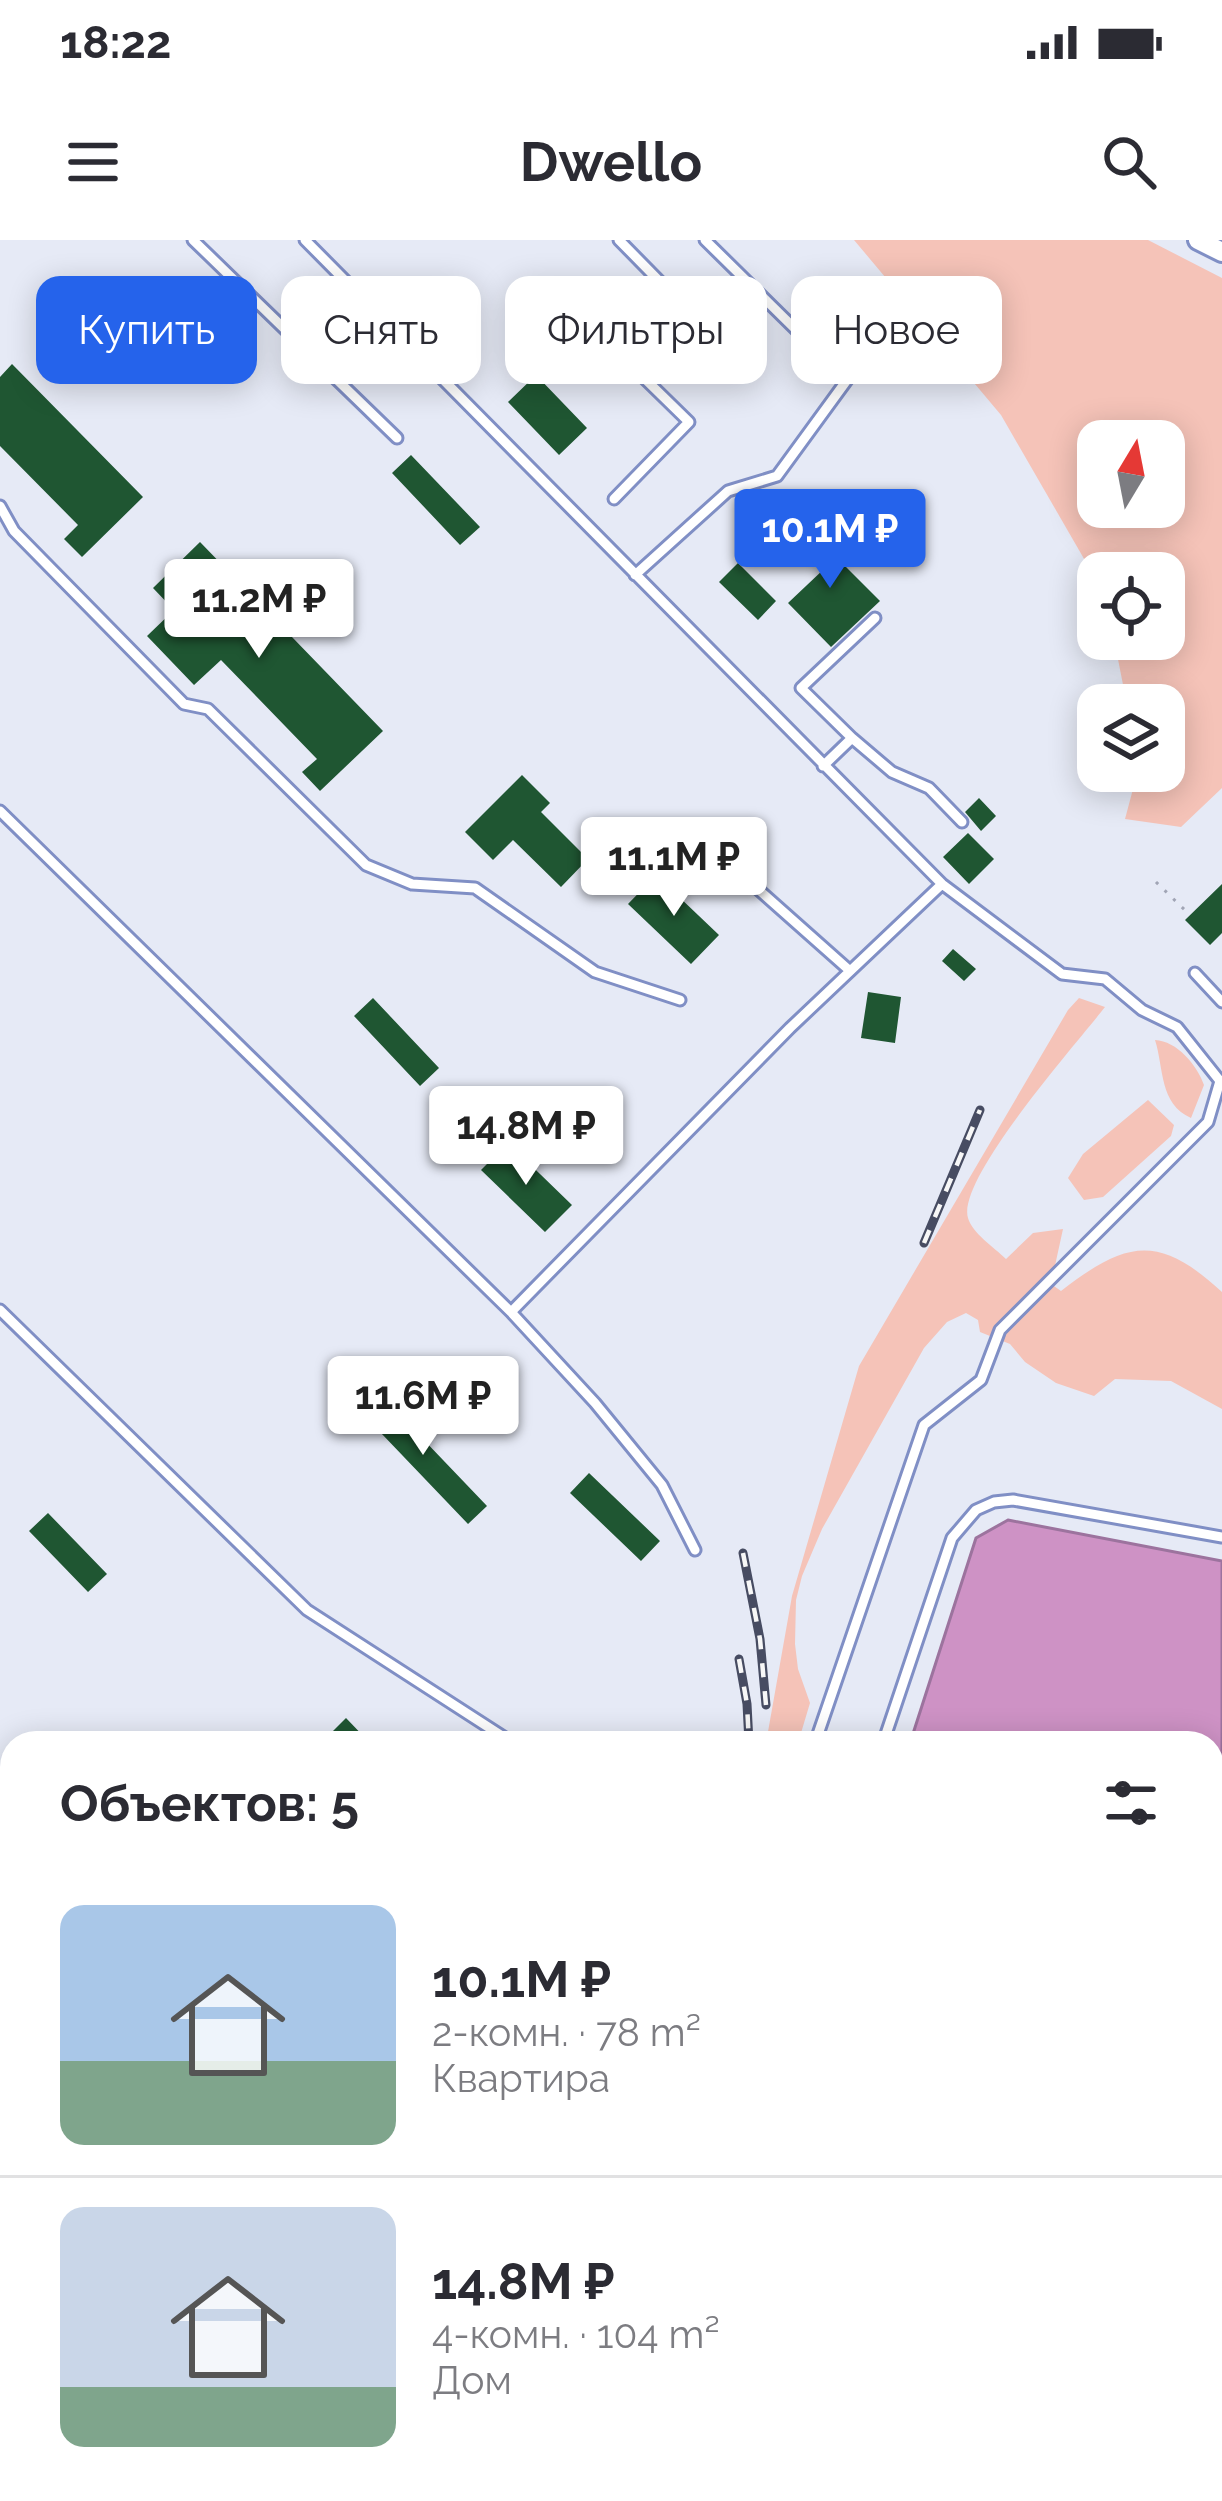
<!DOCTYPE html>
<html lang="ru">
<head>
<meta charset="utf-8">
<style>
	:root { --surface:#fff; --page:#f2f2f3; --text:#2b2b33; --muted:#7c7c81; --line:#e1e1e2; --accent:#2563eb }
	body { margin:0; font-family:Raleway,sans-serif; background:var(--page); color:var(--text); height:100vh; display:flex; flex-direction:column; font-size:45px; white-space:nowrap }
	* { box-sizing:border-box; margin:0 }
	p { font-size:39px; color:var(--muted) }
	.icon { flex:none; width:66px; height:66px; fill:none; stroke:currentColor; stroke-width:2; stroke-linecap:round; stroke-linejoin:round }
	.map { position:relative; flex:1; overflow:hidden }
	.panel { position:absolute; left:0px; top:1491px; width:1224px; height:771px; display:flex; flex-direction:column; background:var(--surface); border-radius:36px 36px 0 0; box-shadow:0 6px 30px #0003 }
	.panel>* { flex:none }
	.banner { position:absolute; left:36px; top:36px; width:1152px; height:108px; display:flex; gap:24px }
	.needle { width:78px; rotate:10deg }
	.buttons { position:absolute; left:1077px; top:180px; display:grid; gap:24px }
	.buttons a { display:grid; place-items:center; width:108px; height:108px; border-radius:24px; background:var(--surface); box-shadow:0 6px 30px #0003; font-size:60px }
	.price { position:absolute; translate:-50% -102px; padding:0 27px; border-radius:12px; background:#fff; color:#222; font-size:39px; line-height:78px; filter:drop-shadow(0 3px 6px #0008) }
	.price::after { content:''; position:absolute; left:50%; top:72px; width:36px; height:27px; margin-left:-18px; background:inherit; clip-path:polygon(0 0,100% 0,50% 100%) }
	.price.selected { background:var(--accent); color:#fff }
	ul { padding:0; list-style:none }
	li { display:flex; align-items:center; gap:36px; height:300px; padding:0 60px }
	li+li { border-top:3px solid var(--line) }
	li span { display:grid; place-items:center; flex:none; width:336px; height:240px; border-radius:24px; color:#555 }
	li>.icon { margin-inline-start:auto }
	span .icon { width:144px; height:144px; fill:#fffc; stroke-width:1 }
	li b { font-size:51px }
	h2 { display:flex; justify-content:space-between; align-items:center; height:144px; padding:0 60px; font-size:51px }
	.chip { padding:0 42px; border-radius:24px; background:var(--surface); box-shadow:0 6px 30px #0003; font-size:42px; line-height:108px }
	.chip.selected { background:var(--accent); color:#fff }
	.status { display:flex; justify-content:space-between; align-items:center; height:84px; padding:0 60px; background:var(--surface); direction:ltr }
	.status svg { height:33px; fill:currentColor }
	header { display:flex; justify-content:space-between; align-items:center; height:156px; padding:0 60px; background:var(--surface); font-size:54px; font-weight:700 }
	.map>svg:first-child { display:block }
</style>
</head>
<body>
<div class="status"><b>18:22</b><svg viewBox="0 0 49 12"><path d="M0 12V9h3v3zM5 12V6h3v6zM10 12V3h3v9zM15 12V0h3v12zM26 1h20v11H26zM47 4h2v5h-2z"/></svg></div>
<header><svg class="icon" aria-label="menu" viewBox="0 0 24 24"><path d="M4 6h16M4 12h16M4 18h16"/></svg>Dwello<svg class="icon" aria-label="search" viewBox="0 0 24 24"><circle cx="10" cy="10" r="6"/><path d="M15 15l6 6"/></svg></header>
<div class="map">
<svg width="1222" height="2261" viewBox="0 0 1222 2261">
	<rect width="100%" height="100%" fill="#e6eaf6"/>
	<path fill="#f5c3b8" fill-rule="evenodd" d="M854,0H1148L1222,38V548L1181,587L1125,579L1133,549L1132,531H1164V465H1127L1114,399H1164V333H1098V343L1001,175ZM1098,201H1164V267H1098Z
		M1079,758L1105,767C1078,802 956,939 968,978C972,993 994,1007 1006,1019L1033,993L1063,989L1051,1044L1061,1051C1127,1000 1159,994 1222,1052V1169L1171,1141L1115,1139L1094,1156L1056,1143L1025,1122L1010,1104L980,1092L978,1080L966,1073L947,1082L924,1108L822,1289L802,1336L796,1360L795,1404L798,1429L810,1463L798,1503H766L792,1356L859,1126L1068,770Z
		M1155,800C1177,801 1197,825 1204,845L1191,878C1159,864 1164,828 1155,800Z
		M1148,860L1174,885L1171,896L1103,957L1084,960L1068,938L1083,914Z
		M12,1668V1985L0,1982V1672Z
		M0,2089L12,2101V2250H153L161,2261H0Z"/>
	<path fill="#ce92c5" stroke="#9c739e" stroke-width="3" d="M1008,1280L1222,1321V2216L1212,2214V1503H910L976,1298Z"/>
	<path fill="#1f5632" d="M682,72L728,114L710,133L667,93Z
		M12,124L143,257L82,317L64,299L78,285L0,206V137Z
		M536,135L587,188L559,215L508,162Z
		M411,215L480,287L460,305L392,233Z
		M793,274L880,361L831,407L788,363L825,328L783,283Z
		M200,302L383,491L320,551L302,532L317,519L221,420L194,445L147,396L174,370L153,348Z
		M738,323L776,361L758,380L719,342Z
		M522,535L550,563L541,572L588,619L561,647L513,600L493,620L465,592Z
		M979,558L996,576L981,591L965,572Z
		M968,593L994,619L969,644L943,617Z
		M656,635L719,695L691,724L628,664Z
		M1222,644V693L1210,705L1185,680Z
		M953,709L976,729L964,741L942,721Z
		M868,752L901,757L895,803L861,798Z
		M373,758L439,828L420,846L354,776Z
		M508,903L572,965L545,992L481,930Z
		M378,1152L487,1266L468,1284L359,1170Z
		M589,1233L660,1301L641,1321L570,1253Z
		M48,1273L107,1334L88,1352L29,1291Z
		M346,1478L370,1503H321Z"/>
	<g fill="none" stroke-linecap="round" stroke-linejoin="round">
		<defs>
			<path id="lane" d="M193,0L397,198
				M305,0L942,644L1062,734L1105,739L1142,770L1177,787L1220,841L1208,882L1000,1090L981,1140L924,1185L815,1503
				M614,259L689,182L643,137L671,53L619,0
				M0,266L14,291L184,464L208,469L366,625L412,644L475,648L595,732L680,760
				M635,335L728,251L777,236L847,140L705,0
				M852,498L892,532L929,548L962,582
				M823,526L852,498L801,448L875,378
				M0,571L511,1072L595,1163L662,1245L695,1310
				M750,586V642L849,730
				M1195,733L1222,762
				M0,1070L307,1370L513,1503
				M511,1072L790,788L942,644
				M883,1503L952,1298L976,1270L994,1262L1013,1260L1222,1297
				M1212,2232L1222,2233
				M833,2250L877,2261"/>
			<path id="street" d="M1198,0L1222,12"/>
		</defs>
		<use href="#lane" stroke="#808fc5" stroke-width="15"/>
		<use href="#street" stroke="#808fc5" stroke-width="24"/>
		<path stroke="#a1a5b5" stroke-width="3" stroke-dasharray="3 9" stroke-linecap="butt" d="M1156,642L1190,675"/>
		<use href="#lane" stroke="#fff" stroke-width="9"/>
		<use href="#street" stroke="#fff" stroke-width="18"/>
		<defs>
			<path id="rail" d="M924,1003L980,870
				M743,1313L760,1399L766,1465
				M739,1419L747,1464L749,1503"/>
		</defs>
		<use href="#rail" stroke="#474c62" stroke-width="9"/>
		<use href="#rail" stroke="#f7f7f7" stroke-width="4.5" stroke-dasharray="14" stroke-linecap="butt"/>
	</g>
</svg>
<div class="buttons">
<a><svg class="needle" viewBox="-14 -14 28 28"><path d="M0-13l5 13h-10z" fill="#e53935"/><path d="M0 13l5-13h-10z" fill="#7c7c81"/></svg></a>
<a><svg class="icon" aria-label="locate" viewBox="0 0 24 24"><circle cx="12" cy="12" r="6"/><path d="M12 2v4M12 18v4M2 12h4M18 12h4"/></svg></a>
<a><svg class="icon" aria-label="layers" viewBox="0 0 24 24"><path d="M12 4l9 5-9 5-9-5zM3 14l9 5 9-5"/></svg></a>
</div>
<b class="price selected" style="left:830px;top:351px">10.1M ₽</b>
<b class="price" style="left:259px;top:421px">11.2M ₽</b>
<b class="price" style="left:674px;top:679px">11.1M ₽</b>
<b class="price" style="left:526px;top:948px">14.8M ₽</b>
<b class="price" style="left:423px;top:1218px">11.6M ₽</b>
<div class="banner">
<a class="chip selected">Купить</a>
<a class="chip">Снять</a>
<a class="chip">Фильтры</a>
<a class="chip">Новое</a>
</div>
<section class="panel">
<h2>Объектов: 5<svg class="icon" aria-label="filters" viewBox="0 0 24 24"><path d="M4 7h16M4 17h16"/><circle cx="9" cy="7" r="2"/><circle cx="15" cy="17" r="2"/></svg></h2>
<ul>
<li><span style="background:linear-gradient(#a9c7e8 65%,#7fa58c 0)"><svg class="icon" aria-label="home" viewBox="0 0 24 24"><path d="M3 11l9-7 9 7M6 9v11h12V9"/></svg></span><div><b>10.1M ₽</b><p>2-комн. · 78 m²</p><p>Квартира</p></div></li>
<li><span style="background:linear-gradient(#c9d6e8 75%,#7fa58c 0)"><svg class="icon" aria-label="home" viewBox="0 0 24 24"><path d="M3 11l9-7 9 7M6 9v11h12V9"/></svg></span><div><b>14.8M ₽</b><p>4-комн. · 104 m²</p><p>Дом</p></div></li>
</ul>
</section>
</div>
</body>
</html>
